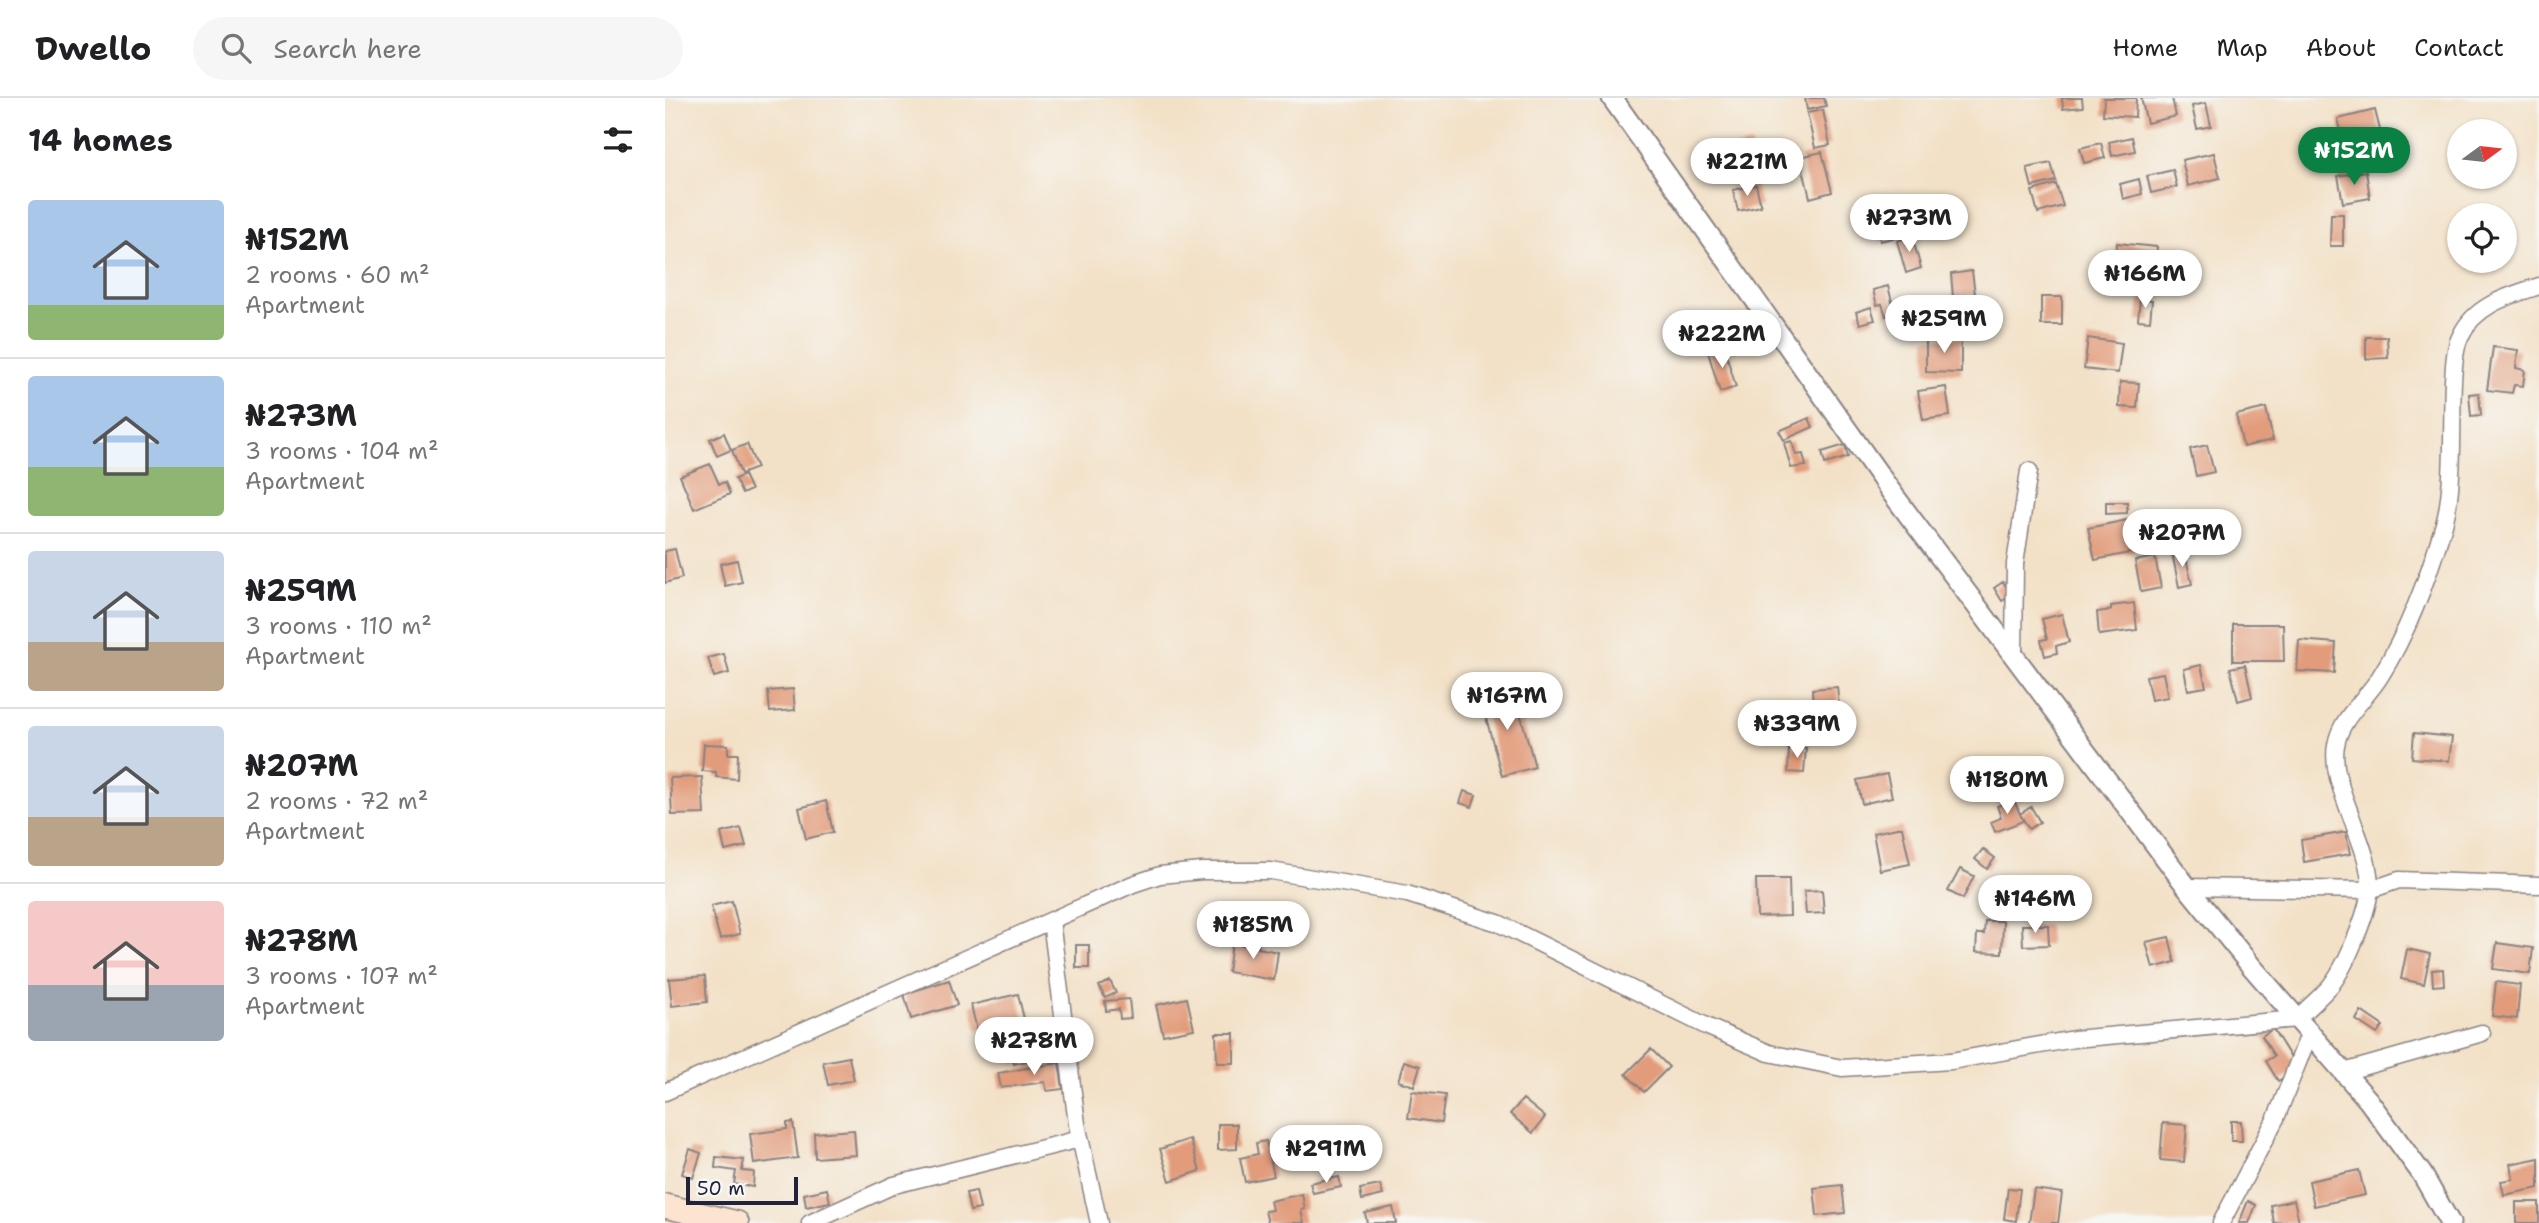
<!DOCTYPE html>
<html lang="en">
<head>
<meta charset="utf-8">
<style>
	:root { --surface:#fff; --page:#f6f6f6; --text:#202124; --muted:#757577; --line:#e0e0e0; --accent:#0b8043 }
	body { margin:0; font-family:"Shantell Sans",sans-serif; background:var(--page); color:var(--text); height:100vh; display:flex; flex-direction:column; font-size:26px; white-space:nowrap }
	* { box-sizing:border-box; margin:0 }
	p { font-size:23px; color:var(--muted) }
	.icon { flex:none; width:38px; height:38px; fill:none; stroke:currentColor; stroke-width:2; stroke-linecap:round; stroke-linejoin:round }
	.map { position:relative; flex:1; overflow:hidden }
	.drawer { display:flex; flex-direction:column; background:var(--surface); width:665px }
	.drawer>* { flex:none }
	.needle { width:46px; rotate:75deg }
	.buttons { position:absolute; left:1782px; top:21px; display:grid; gap:14px }
	.buttons a { display:grid; place-items:center; width:70px; height:70px; border-radius:50%; background:var(--surface); box-shadow:0 2px 5px #0004; font-size:35px }
	.scale { position:absolute; left:21px; bottom:18px; width:112px; box-sizing:border-box; padding-left:7px; border:4px solid #22223b; border-top:0; font-size:19px; line-height:24px; white-space:nowrap; color:#22223b; -webkit-text-stroke:5px #f6f6f2; paint-order:stroke }
	.price { position:absolute; translate:-50% -60px; padding:0 16px; border-radius:24px; background:#fff; color:#222; font-size:23px; line-height:46px; filter:drop-shadow(0 2px 4px #0008) }
	.price::after { content:''; position:absolute; left:50%; top:42px; width:21px; height:16px; margin-left:-10px; background:inherit; clip-path:polygon(0 0,100% 0,50% 100%) }
	.price.active { background:var(--accent); color:#fff }
	ul { padding:0; list-style:none }
	li { display:flex; align-items:center; gap:21px; height:175px; padding:0 28px }
	li+li { border-top:2px solid var(--line) }
	li span { display:grid; place-items:center; flex:none; width:196px; height:140px; border-radius:7px; color:#555 }
	li>.icon { margin-inline-start:auto }
	span .icon { width:84px; height:84px; fill:#fffc; stroke-width:1 }
	li b { font-size:30px }
	h2 { display:flex; justify-content:space-between; align-items:center; height:84px; padding:0 28px; font-size:30px }
	header { display:flex; align-items:center; gap:42px; box-sizing:border-box; height:98px; padding:0 35px; background:var(--surface); border-bottom:2px solid var(--line) }
	header strong { font-size:33px }
	nav { display:flex; gap:38px; margin-inline-start:auto; font-size:24px }
	.search { width:490px; height:63px; background:var(--page); display:flex; align-items:center; gap:18px; box-sizing:border-box; padding:0 24px; border-radius:38px; color:var(--muted); font-size:26px }
	main { display:flex; flex:1; min-height:0 }
	.map>svg:first-child { display:block }
</style>
</head>
<body>
<header>
<strong>Dwello</strong>
<div class="search"><svg class="icon" aria-label="search" viewBox="0 0 24 24"><circle cx="10" cy="10" r="6"/><path d="M15 15l6 6"/></svg>Search here</div>
<nav><a>Home</a><a>Map</a><a>About</a><a>Contact</a></nav>
</header>
<main>
<section class="drawer">
<h2>14 homes<svg class="icon" aria-label="filters" viewBox="0 0 24 24"><path d="M4 7h16M4 17h16"/><circle cx="9" cy="7" r="2"/><circle cx="15" cy="17" r="2"/></svg></h2>
<ul>
<li><span style="background:linear-gradient(#a9c7e8 75%,#8fb573 0)"><svg class="icon" aria-label="home" viewBox="0 0 24 24"><path d="M3 11l9-7 9 7M6 9v11h12V9"/></svg></span><div><b>₦152M</b><p>2 rooms · 60 m²</p><p>Apartment</p></div></li>
<li><span style="background:linear-gradient(#a9c7e8 65%,#8fb573 0)"><svg class="icon" aria-label="home" viewBox="0 0 24 24"><path d="M3 11l9-7 9 7M6 9v11h12V9"/></svg></span><div><b>₦273M</b><p>3 rooms · 104 m²</p><p>Apartment</p></div></li>
<li><span style="background:linear-gradient(#c9d6e8 65%,#b9a48a 0)"><svg class="icon" aria-label="home" viewBox="0 0 24 24"><path d="M3 11l9-7 9 7M6 9v11h12V9"/></svg></span><div><b>₦259M</b><p>3 rooms · 110 m²</p><p>Apartment</p></div></li>
<li><span style="background:linear-gradient(#c9d6e8 65%,#b9a48a 0)"><svg class="icon" aria-label="home" viewBox="0 0 24 24"><path d="M3 11l9-7 9 7M6 9v11h12V9"/></svg></span><div><b>₦207M</b><p>2 rooms · 72 m²</p><p>Apartment</p></div></li>
<li><span style="background:linear-gradient(#f6c9c9 60%,#9aa5b1 0)"><svg class="icon" aria-label="home" viewBox="0 0 24 24"><path d="M3 11l9-7 9 7M6 9v11h12V9"/></svg></span><div><b>₦278M</b><p>3 rooms · 107 m²</p><p>Apartment</p></div></li>
</ul>
</section>
<div class="map">
<svg width="1874" height="1125" viewBox="0 0 1874 1125">
	<rect width="100%" height="100%" fill="#f6f6f2"/>
	<filter id="ink" filterUnits="userSpaceOnUse"><feTurbulence type="fractalNoise" baseFrequency=".0143" numOctaves="2"/><feDisplacementMap in="SourceGraphic" scale="14" xChannelSelector="R" yChannelSelector="G"/><feConvolveMatrix kernelMatrix="1 2 1 2 8 2 1 2 1" color-interpolation-filters="sRGB"/></filter>
	<filter id="wash" filterUnits="userSpaceOnUse"><feTurbulence type="fractalNoise" baseFrequency=".00686" numOctaves="4" result="noise"/><feDisplacementMap in="SourceGraphic" scale="28" xChannelSelector="R" yChannelSelector="G"/><feGaussianBlur stdDeviation="1.57" result="paint"/><feColorMatrix in="noise" values="0 0 0 0 0 0 0 0 0 0 0 0 0 0 0 0 0 1.4 0 .05"/><feComposite in="paint" operator="in"/></filter>
	<g filter="url(#wash)">
		<rect width="100%" height="100%" fill="#f3e1c7"/>
		<g id="blocks">
			<path fill="#e29c7b" d="M1140,0H1159L1161,8L1142,12Z
				M1397,0H1417L1418,9L1398,11Z
				M1439,0H1471L1470,19L1438,17Z
				M1476,0H1507L1511,18L1482,25Z
				M1541,5L1546,28L1532,31L1527,8Z
				M1158,12L1165,47L1150,50L1142,15Z
				M1710,12L1717,40L1680,49L1673,21Z
				M1467,39L1470,53L1447,58L1444,44Z
				M1436,45L1440,60L1419,65L1415,50Z
				M1086,46L1092,70L1066,76L1060,52Z
				M1157,54L1167,94L1145,100L1135,59Z
				M1549,55L1555,80L1523,88L1517,62Z
				M1386,65L1391,83L1367,89L1362,70Z
				M1508,72L1512,89L1486,95L1482,78Z
				M1701,73L1705,100L1678,105L1673,78Z
				M1474,81L1477,96L1458,101L1455,86Z
				M1391,86L1398,108L1373,115L1367,93Z
				M1091,87L1096,108L1073,113L1068,92Z
				M1240,109L1246,136L1215,143L1210,116Z
				M1666,116H1678V148H1665Z
				M1247,138L1256,170L1241,175L1232,143Z
				M1452,145L1492,149L1490,172L1457,169L1455,187L1428,183L1430,167L1450,169Z
				M1307,173L1310,196L1288,199L1286,176Z
				M1223,188L1230,216L1221,218L1217,206L1212,207L1208,192Z
				M1376,199H1397V227H1376Z
				M1475,201L1487,202L1485,223L1473,222Z
				M1206,209L1210,222L1195,226L1191,214Z
				M1701,239H1722L1723,260L1701,261Z
				M1261,240H1296V275L1261,274Z
				M1423,240L1457,245L1453,275L1419,271Z
				M1059,249L1071,289L1055,294L1043,254Z
				M1828,249L1853,252L1851,270L1860,272L1858,288L1849,287L1847,295L1822,292Z
				M1455,284L1474,285L1472,310L1454,309Z
				M1281,289L1285,318L1258,322L1253,293Z
				M1814,295L1816,317L1806,318L1804,296Z
				M1601,310L1608,342L1578,349L1571,317Z
				M1144,320L1148,329L1119,342L1114,333Z
				M59,335L66,352L52,358L45,341Z
				M1127,343L1131,357L1138,356L1141,368L1126,370L1119,345Z
				M82,346L92,370L76,376L67,352Z
				M1180,347L1183,359L1160,366L1157,354Z
				M1542,347L1549,374L1531,378L1525,351Z
				M45,366L54,386L60,384L65,396L29,411L15,378Z
				M79,377L86,392L77,396L70,381Z
				M1441,404H1462V415L1441,416Z
				M1462,422L1469,454L1430,462L1423,430Z
				M10,451L17,480L0,485V453Z
				M1519,452L1527,486L1514,489L1507,455Z
				M1490,459L1496,490L1476,494L1470,463Z
				M72,462L77,484L60,488L55,466Z
				M1338,484L1347,497L1337,503L1329,490Z
				M1469,505L1472,532L1434,537L1432,514L1446,512V508Z
				M1397,516L1404,544L1391,548L1392,555L1380,558L1376,542L1382,541L1377,521Z
				M1568,526H1618L1619,563H1568Z
				M1634,542L1671,545L1669,575L1632,573Z
				M59,556L64,575L49,579L43,560Z
				M1536,567L1541,589L1523,592L1519,571Z
				M1580,567L1587,599L1573,603L1565,570Z
				M1498,575L1503,599L1486,602L1481,578Z
				M848,589L870,669L837,678L815,598Z
				M1172,589L1174,608L1148,610L1147,591Z
				M128,591L130,612L105,614L103,593Z
				M1749,635L1787,639L1784,663L1747,660Z
				M39,646L63,647V656H73L72,681L51,679V674L37,673Z
				M1124,649L1141,650L1139,675L1123,674Z
				M1222,676L1227,699L1197,706L1192,682Z
				M37,679L39,716L7,717L5,680Z
				M1328,680L1333,698L1321,702L1315,684Z
				M799,693L811,697L807,709L795,705Z
				M1349,702L1358,723L1330,734L1326,724L1336,720L1332,708Z
				M161,703L168,734L141,741L134,710Z
				M1366,709L1375,724L1364,731L1355,716Z
				M1237,729L1245,766L1215,772L1208,735Z
				M76,730L81,748L60,753L56,735Z
				M1681,734L1685,756L1639,764L1636,742Z
				M1318,751L1330,760L1322,771L1310,761Z
				M1295,771L1309,778L1298,801L1283,793Z
				M1091,781H1124L1125,818L1092,819Z
				M1157,792L1159,815L1141,816L1139,793Z
				M67,803L75,836L55,841L46,808Z
				M1320,823H1338L1337,855L1311,854L1312,836H1319Z
				M1357,827H1383L1384,847L1358,848Z
				M1504,839L1510,864L1488,870L1481,844Z
				M580,841L594,844L593,850L613,854L609,882L563,874L567,845L579,847Z
				M1832,845L1868,850L1865,876L1828,871Z
				M411,847H424V870H411Z
				M1742,851L1765,856L1759,886L1736,881Z
				M1778,871L1779,887L1768,888L1767,872Z
				M40,878L42,904L7,908L4,881Z
				M284,882L292,907L246,921L239,896Z
				M445,883L451,895L440,900L434,888Z
				M1831,884L1855,887L1852,921L1827,918Z
				M353,896L359,921L312,932L306,907Z
				M522,900L529,931L498,937L491,907Z
				M464,901L466,920L455,921L454,911L441,913L440,903Z
				M1696,913L1718,928L1712,936L1691,922Z
				M1608,931L1633,971L1613,983L1601,963L1609,958L1597,938Z
				M551,935H569V965H552Z
				M364,948L367,962L349,966L346,953Z
				M986,951L1004,969L979,994L961,976Z
				M184,959L189,982L163,987L158,964Z
				M739,963L755,968L749,988L733,983Z
				M394,965L398,991L382,993L380,984L336,990L333,975Z
				M747,993L780,997L776,1025L743,1020Z
				M858,1001L880,1019L868,1035L845,1016Z
				M1566,1023H1576L1577,1043H1566Z
				M128,1024L133,1060L89,1066L85,1036L122,1031V1025Z
				M1498,1025L1522,1027L1519,1064L1495,1062Z
				M553,1026H572V1051L553,1052Z
				M189,1032L191,1057L150,1060L149,1035Z
				M525,1041L535,1073L505,1083L495,1051Z
				M601,1043L609,1078L580,1084L575,1060L593,1056L591,1045Z
				M25,1051L36,1055L28,1080L17,1076Z
				M51,1059L79,1062L77,1073L89,1074L88,1089L69,1086L71,1073L50,1070Z
				M1874,1060V1090L1839,1097L1836,1083L1848,1081L1845,1066Z
				M1694,1072L1700,1097L1649,1108L1644,1083Z
				M674,1079L676,1089L648,1095L645,1085Z
				M715,1087L718,1097L697,1102L695,1091Z
				M1177,1087L1180,1115L1152,1118L1149,1090Z
				M1343,1090L1355,1091L1351,1123L1339,1121Z
				M162,1091L165,1104L141,1109L139,1096Z
				M1369,1091L1397,1095L1393,1125H1364Z
				M311,1093L315,1111L305,1113L301,1095Z
				M637,1096L640,1111L636,1112L639,1125H603L600,1113L607,1112L605,1103Z
				M1629,1102L1634,1123L1609,1125L1606,1107Z
				M1583,1103L1591,1107L1584,1125H1574Z
				M1851,1104H1874V1125H1851Z
				M728,1109L731,1125H702L700,1115Z"/>
		</g>
	</g>
	<g filter="url(#ink)">
		<use href="#blocks" fill-opacity="0" stroke="#8a8281" stroke-width="2"/>
		<g fill="none" stroke-linecap="round" stroke-linejoin="round">
			<defs>
				<path id="minor" d="M1349,558L1350,466L1364,373
					M1522,789L1705,792L1734,782L1874,787
					M386,823L412,1026L434,1125
					M1679,974L1817,935
					M0,994L468,786L495,777L537,773H606L742,796L833,825L1043,929L1104,955L1177,970L1286,963L1409,941L1632,921C1643,909 1656,899 1666,887C1681,868 1704,813 1705,789C1705,765 1694,741 1686,718C1678,696 1667,671 1671,647C1676,618 1702,601 1716,577C1745,531 1764,477 1779,426C1790,388 1786,324 1788,283C1789,269 1789,250 1796,237C1811,206 1844,198 1874,188
					M145,1125L229,1087L415,1041
					M1556,1125L1611,1020L1645,934"/>
				<path id="tertiary" d="M947,0L1227,395L1522,789L1587,869L1703,1002L1757,1076L1785,1125"/>
				<path id="secondary" d="M0,1108L72,1125"/>
			</defs>
			<use href="#minor" stroke="#8a8281" stroke-width="19"/>
			<use href="#tertiary" stroke="#8a8281" stroke-width="23"/>
			<use href="#secondary" stroke="#8a8281" stroke-width="26"/>
			<use href="#minor" stroke="#fff" stroke-width="16"/>
			<use href="#tertiary" stroke="#fff" stroke-width="19"/>
			<use href="#secondary" stroke="#fde4d1" stroke-width="23"/>
		</g>
	</g>
</svg>
<div class="buttons">
<a><svg class="needle" viewBox="-14 -14 28 28"><path d="M0-13l5 13h-10z" fill="#e53935"/><path d="M0 13l5-13h-10z" fill="#757577"/></svg></a>
<a><svg class="icon" aria-label="locate" viewBox="0 0 24 24"><circle cx="12" cy="12" r="6"/><path d="M12 2v4M12 18v4M2 12h4M18 12h4"/></svg></a>
</div>
<div class="scale">50 m</div>
<b class="price active" style="left:1689px;top:89px">₦152M</b>
<b class="price" style="left:1082px;top:100px">₦221M</b>
<b class="price" style="left:1244px;top:156px">₦273M</b>
<b class="price" style="left:1480px;top:212px">₦166M</b>
<b class="price" style="left:1279px;top:257px">₦259M</b>
<b class="price" style="left:1057px;top:272px">₦222M</b>
<b class="price" style="left:1517px;top:471px">₦207M</b>
<b class="price" style="left:842px;top:634px">₦167M</b>
<b class="price" style="left:1132px;top:662px">₦339M</b>
<b class="price" style="left:1342px;top:718px">₦180M</b>
<b class="price" style="left:1370px;top:837px">₦146M</b>
<b class="price" style="left:588px;top:863px">₦185M</b>
<b class="price" style="left:369px;top:979px">₦278M</b>
<b class="price" style="left:661px;top:1087px">₦291M</b>
</div>
</main>
</body>
</html>
